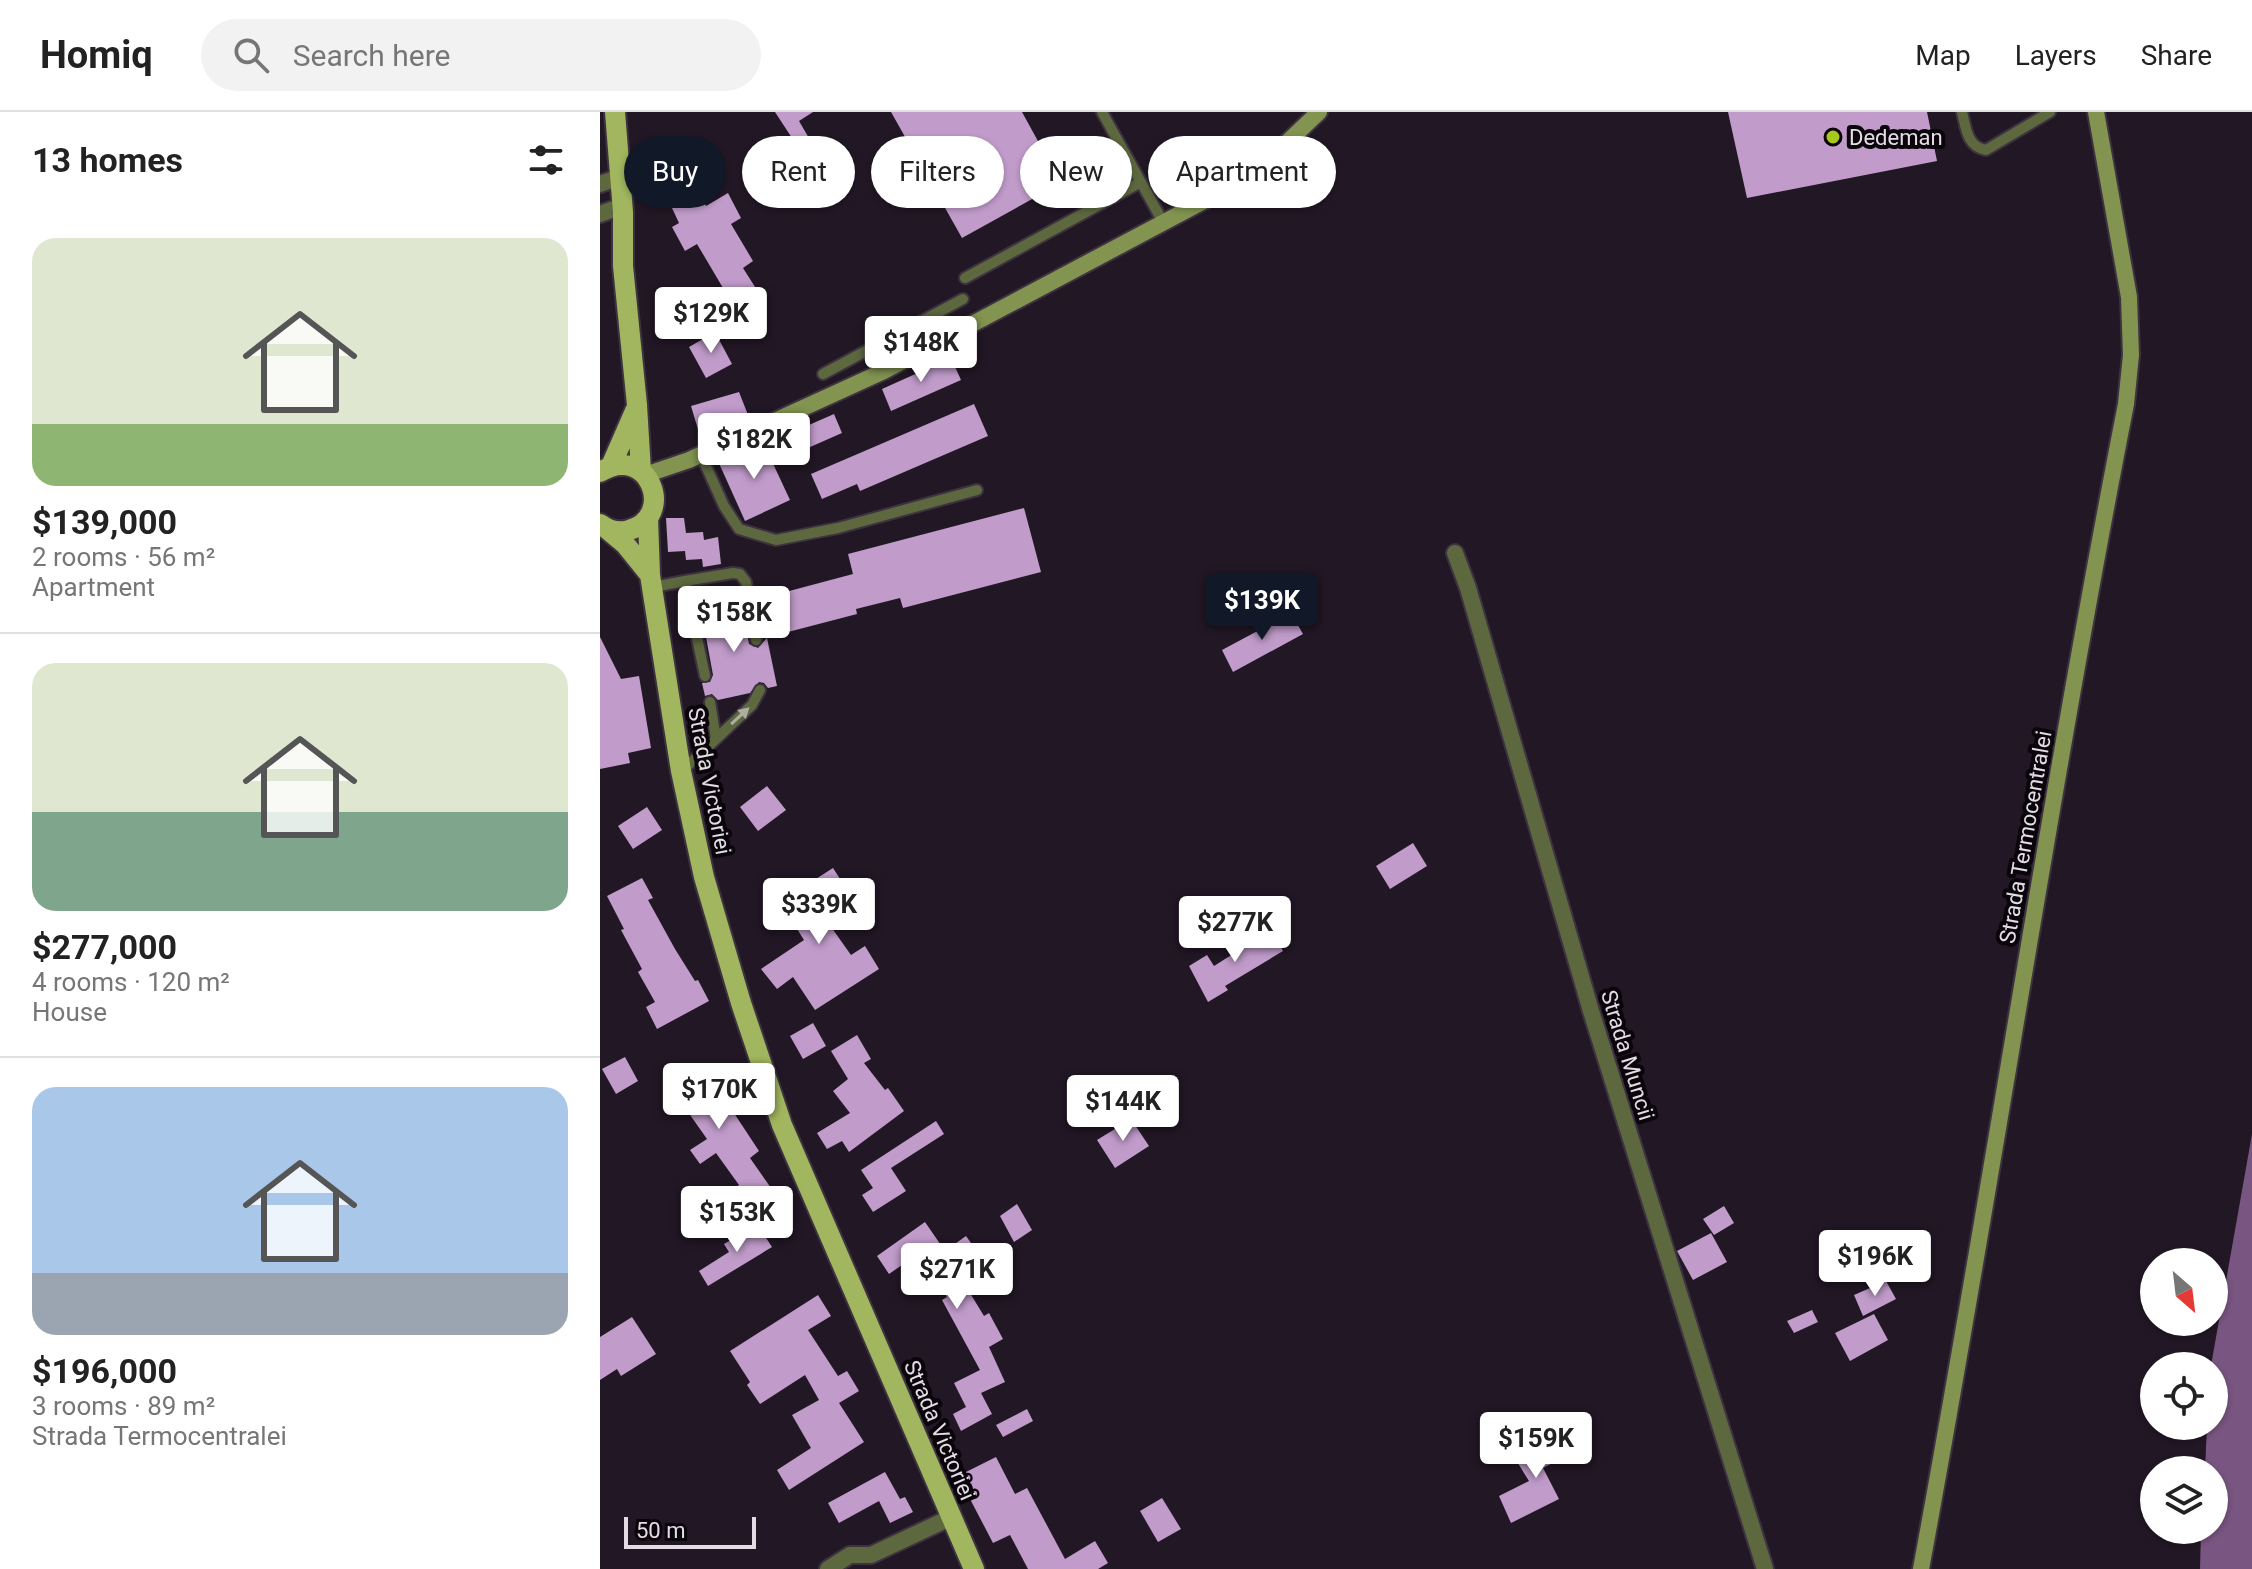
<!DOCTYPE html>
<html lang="en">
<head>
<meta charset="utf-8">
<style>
	:root { --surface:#fff; --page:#f2f2f2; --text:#222; --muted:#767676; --line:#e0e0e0; --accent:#111827 }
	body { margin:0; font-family:Roboto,sans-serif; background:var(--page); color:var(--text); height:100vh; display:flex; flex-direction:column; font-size:30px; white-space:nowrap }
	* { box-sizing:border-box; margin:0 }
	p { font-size:26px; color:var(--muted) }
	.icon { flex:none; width:44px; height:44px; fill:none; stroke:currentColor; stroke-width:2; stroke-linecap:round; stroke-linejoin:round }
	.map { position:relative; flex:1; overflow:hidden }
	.side { display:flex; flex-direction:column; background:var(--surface); width:600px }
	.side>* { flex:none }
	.top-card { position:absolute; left:24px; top:24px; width:760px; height:72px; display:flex; gap:16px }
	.needle { width:52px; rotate:152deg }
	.tools { position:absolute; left:1540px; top:1136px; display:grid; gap:16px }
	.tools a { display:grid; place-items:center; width:88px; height:88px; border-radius:50%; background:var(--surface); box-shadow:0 2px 6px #0004; font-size:40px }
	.scale { position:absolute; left:24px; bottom:20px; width:132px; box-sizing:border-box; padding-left:8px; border:4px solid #e3dce5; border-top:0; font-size:22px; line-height:28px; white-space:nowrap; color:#e3dce5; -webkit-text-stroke:6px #09050a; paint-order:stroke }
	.price { position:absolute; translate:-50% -68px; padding:0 18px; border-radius:8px; background:#fff; color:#222; font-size:26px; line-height:52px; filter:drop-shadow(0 2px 4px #0008) }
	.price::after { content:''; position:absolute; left:50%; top:48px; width:24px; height:18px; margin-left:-12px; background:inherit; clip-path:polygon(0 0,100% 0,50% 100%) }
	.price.current { background:var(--accent); color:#fff }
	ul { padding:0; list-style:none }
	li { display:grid; align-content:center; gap:16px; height:424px; padding:0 32px }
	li+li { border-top:2px solid var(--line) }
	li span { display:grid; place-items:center; height:248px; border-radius:24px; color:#555 }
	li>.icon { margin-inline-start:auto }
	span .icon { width:144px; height:144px; fill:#fffc; stroke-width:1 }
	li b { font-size:34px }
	h2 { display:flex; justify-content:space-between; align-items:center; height:96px; padding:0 32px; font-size:34px }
	.chip { padding:0 28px; border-radius:36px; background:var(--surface); box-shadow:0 2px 6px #0004; font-size:28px; line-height:72px }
	.chip.current { background:var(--accent); color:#fff }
	header { display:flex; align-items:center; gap:48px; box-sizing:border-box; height:112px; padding:0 40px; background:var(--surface); border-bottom:2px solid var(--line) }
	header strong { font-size:38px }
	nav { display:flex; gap:44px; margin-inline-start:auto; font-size:28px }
	.search { width:560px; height:72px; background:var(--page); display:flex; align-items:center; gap:20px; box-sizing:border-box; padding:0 28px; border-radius:44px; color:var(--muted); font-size:30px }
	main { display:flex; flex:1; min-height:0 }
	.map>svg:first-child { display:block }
</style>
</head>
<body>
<header>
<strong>Homiq</strong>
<div class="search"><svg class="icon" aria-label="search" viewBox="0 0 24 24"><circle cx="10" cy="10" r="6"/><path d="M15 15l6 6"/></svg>Search here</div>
<nav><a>Map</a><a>Layers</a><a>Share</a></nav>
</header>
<main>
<section class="side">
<h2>13 homes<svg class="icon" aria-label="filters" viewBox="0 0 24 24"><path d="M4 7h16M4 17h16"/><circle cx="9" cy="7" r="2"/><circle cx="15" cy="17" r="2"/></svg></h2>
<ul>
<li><span style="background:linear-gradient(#dfe7d0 75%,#8fb573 0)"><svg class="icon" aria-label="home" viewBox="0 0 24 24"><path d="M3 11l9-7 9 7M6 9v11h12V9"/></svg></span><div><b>$139,000</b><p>2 rooms · 56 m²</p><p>Apartment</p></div></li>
<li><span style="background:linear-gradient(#dfe7d0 60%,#7fa58c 0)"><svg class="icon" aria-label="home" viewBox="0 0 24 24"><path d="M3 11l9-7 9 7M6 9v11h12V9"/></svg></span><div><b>$277,000</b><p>4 rooms · 120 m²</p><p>House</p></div></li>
<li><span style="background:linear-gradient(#a9c7e8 75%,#9aa5b1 0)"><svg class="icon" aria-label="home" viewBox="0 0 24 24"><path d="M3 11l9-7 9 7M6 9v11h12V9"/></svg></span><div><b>$196,000</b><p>3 rooms · 89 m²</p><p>Strada Termocentralei</p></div></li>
</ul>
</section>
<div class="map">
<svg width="1652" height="1457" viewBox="0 0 1652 1457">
	<rect width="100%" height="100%" fill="#221725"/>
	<path fill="#785681" d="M1652,1022V1457H1600L1601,1418H1614V1358H1605L1607,1314H1614V1254H1611L1612,1248Z"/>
	<path fill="#c19ccb" d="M175,0H213L199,9L220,45L192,62L176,36L192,26Z
		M291,0H422L461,71L362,126Z
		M1128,0H1327L1337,49L1147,86Z
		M88,55L106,94L128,81L141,106L131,112L153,149L143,156L157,178L132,195L138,205L106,222L91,197L126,181L97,132L85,139L72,115L79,111L59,68Z
		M115,220L132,252L106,266L89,235Z
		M351,246L361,268L291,299L282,277Z
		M139,280L150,308L100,324L91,294Z
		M374,292L388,324L260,379L257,372L222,387L211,362Z
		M234,302L242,321L201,339L193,320Z
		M162,328L190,388L145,409L118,349Z
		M424,396L441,460L303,496L300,486L256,497L257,502L188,520L178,482L253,462L248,442Z
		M66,406H84L86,421L103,420L104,428L118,425L121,452L103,455L102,447L86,448L85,439L68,440Z
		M141,490L149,532L158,536L167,526L177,574L168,576L164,571L159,570L150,581L118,588L112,582L105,584L102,571L110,570L113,563L101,498Z
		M691,501L703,522L633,560L622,538Z
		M0,525L21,567L39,564L51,636L28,641L30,651L0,657Z
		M167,674L186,698L158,719L140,695Z
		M47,695L62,718L33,737L18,714Z
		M813,731L827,754L790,777L776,754Z
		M233,756L244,773L239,776L247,790L224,805L251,843L265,834L279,857L215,898L193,865L177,877L161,857L204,828L180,790Z
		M42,766L53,786L48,788L75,837L95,869L98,868L109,889L57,917L46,895L55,890L38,860L42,857L21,818L24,817L7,784Z
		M658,815L665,826L673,821L683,839L625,874L628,878L608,890L589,854L607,843L614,854L644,835L639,827Z
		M213,911L226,934L203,947L190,924Z
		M257,923L271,947L264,951L285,978L288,976L304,999L249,1040L242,1029L227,1037L217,1021L250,1001L233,979L248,967L231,939Z
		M25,945L38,969L16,982L2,957Z
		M103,951L122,981L125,979L133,992L130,995L159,1039L150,1046L171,1076L142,1096L130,1079L139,1073L116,1041L100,1052L90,1038L107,1027L81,990L74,994L63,976Z
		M531,1007L549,1034L515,1056L497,1028Z
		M336,1009L344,1022L291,1056L306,1079L273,1100L262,1083L273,1076L261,1058Z
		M417,1092L432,1118L414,1130L400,1104Z
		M1124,1094L1134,1111L1114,1123L1103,1107Z
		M325,1110L345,1139L366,1124L386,1152L362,1168L384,1204L389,1201L403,1227L389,1235L405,1270L381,1281L392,1302L361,1319L353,1302L366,1295L354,1271L380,1258L342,1188L347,1185L318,1142L289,1162L277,1144Z
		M157,1112L172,1135L108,1174L99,1159L129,1140L124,1132Z
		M1111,1121L1127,1150L1093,1168L1077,1139Z
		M1286,1169L1296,1187L1263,1204L1254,1183Z
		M218,1183L231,1204L208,1218L238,1264L247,1259L259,1279L239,1291L264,1330L189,1378L177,1358L211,1336L192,1303L219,1288L205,1263L160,1292L147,1273L150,1270L130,1239Z
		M1212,1198L1218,1210L1194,1221L1187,1209Z
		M1274,1202L1288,1228L1250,1249L1235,1221Z
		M32,1205L56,1242L21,1264L17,1257L0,1268V1225Z
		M427,1297L433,1309L403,1325L396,1313Z
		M966,1321L975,1339L943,1356L959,1387L911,1411L899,1384L929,1369L916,1348Z
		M396,1345L415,1382L427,1376L465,1447L495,1429L508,1451L498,1457H428L410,1423L393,1431L358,1364Z
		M285,1360L300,1387L305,1385L313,1400L290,1411L279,1389L239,1411L228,1391Z
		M562,1386L581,1417L558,1430L540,1399Z"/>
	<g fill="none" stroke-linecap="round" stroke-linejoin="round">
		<defs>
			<path id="lane" d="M502,0L563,110
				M1362,0C1366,16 1367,35 1386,38L1450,0
				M365,166L541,70
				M223,262L363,187
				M101,343L124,394L139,417L176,428L238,416L377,378
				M85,469L133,461L140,462L146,470L156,528
				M53,475L85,469L105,564
				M116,627L152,593L160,578
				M83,658L116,627L110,590"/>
			<path id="street" d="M0,72L20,65
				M0,102L22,94
				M855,441L868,476L991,899L1165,1457
				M228,1457L250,1443H271L352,1405"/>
			<path id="secondary" d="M45,363L89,348L284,259L617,82L676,41L719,0
				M1321,1457C1393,1069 1450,679 1526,292L1531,243L1529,185L1496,0"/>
			<path id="primary" d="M15,0L23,100V154L37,293L41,359
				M11,354L35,299
				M0,360C49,330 77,405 29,418C19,421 9,419 0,412
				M48,406L50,463L81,659L104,765L141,891L182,1013L374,1457
				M7,417L25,432L50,463"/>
		</defs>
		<use href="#lane" stroke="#3d3340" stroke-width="14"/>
		<use href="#street" stroke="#3d3340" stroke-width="20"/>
		<use href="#secondary" stroke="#3d3340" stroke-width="20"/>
		<use href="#primary" stroke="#3d3340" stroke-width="24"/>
		<use href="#lane" stroke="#5d683f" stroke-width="10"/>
		<use href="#street" stroke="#5d683f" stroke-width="16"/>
		<use href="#secondary" stroke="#839451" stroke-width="16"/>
		<use href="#primary" stroke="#a1b65e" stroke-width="20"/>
	</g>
	<defs><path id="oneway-solid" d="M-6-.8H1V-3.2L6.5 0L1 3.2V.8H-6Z" transform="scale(2)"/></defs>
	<use fill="#adaea3" href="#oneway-solid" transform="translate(140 604) rotate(-43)"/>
	<circle fill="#a8c71d" stroke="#09050a" stroke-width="3" cx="1233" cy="25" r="8"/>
	<g text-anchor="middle" stroke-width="8" stroke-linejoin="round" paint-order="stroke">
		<g font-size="22" fill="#e3dce5" stroke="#09050a" text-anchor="start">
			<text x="1249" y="33">Dedeman</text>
		</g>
		<g font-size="22" fill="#e3dce5" stroke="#09050a">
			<text transform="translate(110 669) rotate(79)" y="8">Strada Victoriei</text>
			<text transform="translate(1425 725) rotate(-80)" y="8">Strada Termocentralei</text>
			<text transform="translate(1028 943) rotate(73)" y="8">Strada Muncii</text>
			<text transform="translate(340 1318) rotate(67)" y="8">Strada Victoriei</text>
		</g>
	</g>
</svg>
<div class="tools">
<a><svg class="needle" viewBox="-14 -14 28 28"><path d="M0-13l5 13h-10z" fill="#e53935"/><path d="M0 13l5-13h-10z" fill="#767676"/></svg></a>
<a><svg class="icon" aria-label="locate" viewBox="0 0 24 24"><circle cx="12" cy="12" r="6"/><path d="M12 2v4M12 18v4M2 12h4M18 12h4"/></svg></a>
<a><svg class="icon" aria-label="layers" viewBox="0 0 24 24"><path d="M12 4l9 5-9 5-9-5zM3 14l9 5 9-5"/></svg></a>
</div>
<div class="scale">50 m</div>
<b class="price" style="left:111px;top:243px">$129K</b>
<b class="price" style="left:321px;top:272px">$148K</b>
<b class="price" style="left:154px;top:369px">$182K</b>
<b class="price current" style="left:662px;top:530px">$139K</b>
<b class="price" style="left:134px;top:542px">$158K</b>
<b class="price" style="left:219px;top:834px">$339K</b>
<b class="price" style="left:635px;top:852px">$277K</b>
<b class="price" style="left:119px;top:1019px">$170K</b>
<b class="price" style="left:523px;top:1031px">$144K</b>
<b class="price" style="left:137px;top:1142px">$153K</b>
<b class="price" style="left:1275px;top:1186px">$196K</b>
<b class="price" style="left:357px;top:1199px">$271K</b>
<b class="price" style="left:936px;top:1368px">$159K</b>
<div class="top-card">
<a class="chip current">Buy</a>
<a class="chip">Rent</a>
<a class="chip">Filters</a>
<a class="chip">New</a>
<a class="chip">Apartment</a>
</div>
</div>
</main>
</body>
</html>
